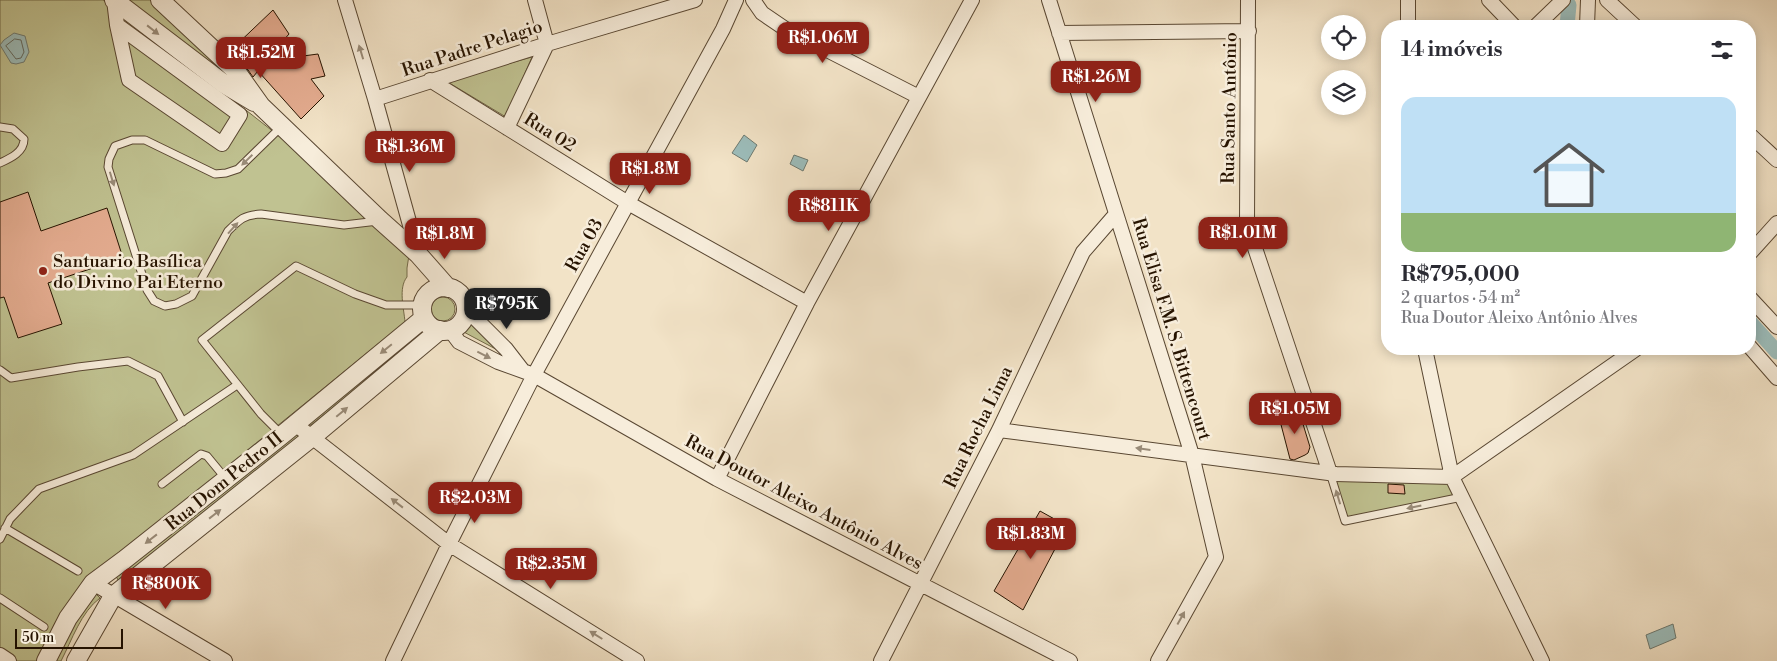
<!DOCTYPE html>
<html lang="pt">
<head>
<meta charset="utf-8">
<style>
	:root { --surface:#fff; --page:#f7f7f7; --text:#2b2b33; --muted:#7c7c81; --accent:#8f2418 }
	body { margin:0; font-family:"Libre Bodoni",serif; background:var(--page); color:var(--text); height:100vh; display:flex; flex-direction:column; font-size:19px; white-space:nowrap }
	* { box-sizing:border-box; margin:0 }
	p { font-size:16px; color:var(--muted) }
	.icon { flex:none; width:28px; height:28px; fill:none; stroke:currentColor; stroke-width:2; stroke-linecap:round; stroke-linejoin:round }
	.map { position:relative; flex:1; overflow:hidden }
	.details { position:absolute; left:1381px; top:20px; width:375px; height:335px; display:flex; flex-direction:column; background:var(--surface); border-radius:20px; box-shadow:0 2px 12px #0003 }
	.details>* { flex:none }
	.controls { position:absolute; left:1321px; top:15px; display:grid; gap:10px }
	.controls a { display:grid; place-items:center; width:45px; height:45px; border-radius:50%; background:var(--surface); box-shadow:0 2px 12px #0003; font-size:25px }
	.scale { position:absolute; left:15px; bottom:12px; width:108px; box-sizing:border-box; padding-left:5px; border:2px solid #261300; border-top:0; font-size:14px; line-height:18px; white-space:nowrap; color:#261300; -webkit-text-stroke:4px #f7eddb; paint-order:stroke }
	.price { position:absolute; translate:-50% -42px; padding:0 11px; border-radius:10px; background:var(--accent); color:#fff; font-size:16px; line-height:32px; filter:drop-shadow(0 1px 2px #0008) }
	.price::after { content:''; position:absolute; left:50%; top:30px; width:15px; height:11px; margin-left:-8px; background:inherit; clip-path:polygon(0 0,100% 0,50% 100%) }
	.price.active { background:#222; color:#fff }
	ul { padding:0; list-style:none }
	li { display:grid; align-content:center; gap:10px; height:265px; padding:0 20px }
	li span { display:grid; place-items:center; height:155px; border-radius:15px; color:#555 }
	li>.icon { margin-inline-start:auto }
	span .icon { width:90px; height:90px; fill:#fffc; stroke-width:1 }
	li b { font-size:21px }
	h2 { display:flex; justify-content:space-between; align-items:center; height:60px; padding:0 20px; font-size:21px }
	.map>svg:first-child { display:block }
</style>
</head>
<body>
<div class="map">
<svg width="1777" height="661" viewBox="0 0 1777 661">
	<rect width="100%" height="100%" fill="#f2e3c7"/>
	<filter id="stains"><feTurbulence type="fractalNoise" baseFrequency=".004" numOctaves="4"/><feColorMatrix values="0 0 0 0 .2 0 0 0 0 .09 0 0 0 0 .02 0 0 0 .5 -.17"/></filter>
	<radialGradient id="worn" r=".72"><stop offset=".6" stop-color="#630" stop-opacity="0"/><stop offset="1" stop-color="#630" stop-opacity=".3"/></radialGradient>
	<path fill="#c0c291" stroke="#736a48" d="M0,0H103L140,27L298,151L409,255L407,268V277C398,288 404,309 405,322L89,579L55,623L37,661H0Z
		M128,0H150L220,67L217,68Z
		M532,57L506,117L446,81Z
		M431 309a12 12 0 1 1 24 0a12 12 0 1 1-24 0Z
		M469,319L505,354L460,330Z
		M419,332H421L422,337L311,425L308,424Z
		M297,434L299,436L298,437L124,577L118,580L116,576Z
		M1333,475L1452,479L1460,496L1346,519Z
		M96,594L100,598C81,612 72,640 61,661H52L72,620Z"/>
	<path fill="#9cbdbb" stroke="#6d7970" d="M14,33L25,36L29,52L24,62L16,64L11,63L0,45L4,40Z
		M744,135L757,145L747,162L732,153Z
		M794,155L808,160L803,171L790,164Z
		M1673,624L1676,638L1650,649L1646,635Z"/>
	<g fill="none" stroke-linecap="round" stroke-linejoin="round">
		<path stroke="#61685e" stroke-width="1" d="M15,39L21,40L24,52L21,58L16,59L6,46Z"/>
		<path stroke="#9cbdbb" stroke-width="15" d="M1567,26L1569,5
			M1750,322L1777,352"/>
	</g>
	<path fill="#e4ac90" stroke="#261300" d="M273,10L289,34L276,49L293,67L303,56L318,54L325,76L311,79L324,96L301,119L258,71L253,77L243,63L230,51Z
		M28,192L41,231L107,208L123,258L48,283L62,324L18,338L4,297L0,298V202Z
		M1299,411L1310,447L1308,453L1305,455L1294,460L1290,459L1279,417Z
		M1388,484L1404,485L1405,494L1388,493Z
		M1040,511L1067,526L1023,610L994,591Z"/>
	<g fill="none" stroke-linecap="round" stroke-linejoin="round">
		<defs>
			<path id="service" d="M282,126L238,169L226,173L215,174L145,140H132L115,146L109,159L108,167L147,290L154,301L165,306L176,304L192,296L228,231C240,219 244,215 261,214L344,225L378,221
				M0,127L13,129L24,139C24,152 11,158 0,163
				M0,370L11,378L78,367L128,361L158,376L183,422
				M282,435L261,414L202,340L296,266L355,294L386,305H422
				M1330,473L1345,521L1462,497
				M162,484L201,454L207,456L226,479
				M5,528L78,571
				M0,539L10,519L39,489L133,455L237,385
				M0,598L44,627"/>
			<path id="minor" d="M114,0L117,25L129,80L222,144L240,115L117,25
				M345,0L375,99L418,254
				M753,0L762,13L784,28L919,97
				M1049,0L1192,455L1216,557L1158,661
				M1248,0L1247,224L1330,473
				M1489,0L1514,26
				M1607,0L1635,26
				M1408,26V0
				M1536,26L1563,0
				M1587,26L1588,0
				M1059,33L1249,31
				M430,80L628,203L807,303
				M375,99L547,44L695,0
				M507,128L547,44L535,0
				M1750,135L1777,160
				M1750,253L1777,223
				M1750,298L1777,327
				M466,309L506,349L523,371
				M450,330L459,342L498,362L534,375L717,479L1070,661
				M1750,347L1777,378
				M1425,349L1452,477L1542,661
				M295,424L449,544L637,661
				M999,430L1336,474L1452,477
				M1452,477L1636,349
				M717,479L807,303L972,0
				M93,583L225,661
				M0,655L9,661
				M393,661L449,544L534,375L723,29L736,0
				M881,661L999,430L1083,252L1116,214"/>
			<path id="tertiary" d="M114,0L224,84L254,102
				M160,0L236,71L261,106L380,220L418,254L448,288
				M422 309a22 22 0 1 1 44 0a22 22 0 1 1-44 0Z
				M46,661L68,618L93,583L124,560L282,435L424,318
				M76,661L113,596L311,438L440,330"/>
		</defs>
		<use href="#service" stroke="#594732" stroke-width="9"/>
		<use href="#minor" stroke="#594732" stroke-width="16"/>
		<use href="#tertiary" stroke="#594732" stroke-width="20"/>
		<use href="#service" stroke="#f7eddb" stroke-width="7"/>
		<use href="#minor" stroke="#f7eddb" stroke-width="14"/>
		<use href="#tertiary" stroke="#f7eddb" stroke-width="18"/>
	</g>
	<defs><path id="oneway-solid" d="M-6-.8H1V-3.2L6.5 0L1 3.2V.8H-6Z" transform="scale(1.25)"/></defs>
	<g fill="#998b78">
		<use href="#oneway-solid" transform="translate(153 30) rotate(38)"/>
		<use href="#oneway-solid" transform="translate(361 52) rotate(-107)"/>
		<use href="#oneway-solid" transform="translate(247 160) rotate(136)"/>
		<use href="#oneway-solid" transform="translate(112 179) rotate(73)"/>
		<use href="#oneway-solid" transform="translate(233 228) rotate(-48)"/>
		<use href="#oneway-solid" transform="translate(386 349) rotate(141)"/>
		<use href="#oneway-solid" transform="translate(484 355) rotate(27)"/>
		<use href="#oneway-solid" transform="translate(342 412) rotate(-40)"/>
		<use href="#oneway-solid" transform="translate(1143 449) rotate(-172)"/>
		<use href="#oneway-solid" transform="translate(1338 497) rotate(-107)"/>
		<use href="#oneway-solid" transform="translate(397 503) rotate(-142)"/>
		<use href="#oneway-solid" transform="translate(1414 507) rotate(168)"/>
		<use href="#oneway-solid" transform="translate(215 514) rotate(-38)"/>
		<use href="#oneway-solid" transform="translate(151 539) rotate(142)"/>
		<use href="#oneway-solid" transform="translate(1181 618) rotate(-61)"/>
		<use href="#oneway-solid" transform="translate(596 635) rotate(-148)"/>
	</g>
	<circle fill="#8f2418" stroke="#f7eddb" stroke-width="2" cx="43" cy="271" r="5"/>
	<g text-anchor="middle" stroke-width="5" stroke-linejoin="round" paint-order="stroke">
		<g font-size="18" fill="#261300" stroke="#f7eddb">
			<text transform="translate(472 48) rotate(-18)" y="6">Rua Padre Pelagio</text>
			<text transform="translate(1229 108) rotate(-89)" y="6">Rua Santo Antônio</text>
			<text transform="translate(550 132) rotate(32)" y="6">Rua 02</text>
			<text transform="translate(584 245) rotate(-61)" y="6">Rua 03</text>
			<text transform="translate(1172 329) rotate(73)" y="6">Rua Elisa F.M. S. Bittencourt</text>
			<text transform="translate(978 427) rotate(-64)" y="6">Rua Rocha Lima</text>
			<text transform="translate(224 481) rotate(-39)" y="6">Rua Dom Pedro II</text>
			<text transform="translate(804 502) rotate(28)" y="6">Rua Doutor Aleixo Antônio Alves</text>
		</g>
		<g font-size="18" fill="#261300" stroke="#f7eddb" text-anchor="start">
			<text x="53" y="267">Santuario Basílica<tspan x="53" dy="21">do Divino Pai Eterno</tspan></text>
		</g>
	</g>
	<rect width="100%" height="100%" filter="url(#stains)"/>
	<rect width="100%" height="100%" fill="url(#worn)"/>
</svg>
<div class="controls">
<a><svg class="icon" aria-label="locate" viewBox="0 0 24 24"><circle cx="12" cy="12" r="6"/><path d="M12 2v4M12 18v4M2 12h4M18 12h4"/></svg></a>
<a><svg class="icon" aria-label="layers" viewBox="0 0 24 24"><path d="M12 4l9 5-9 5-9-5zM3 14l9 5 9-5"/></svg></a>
</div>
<div class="scale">50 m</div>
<b class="price" style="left:823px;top:64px">R$1.06M</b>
<b class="price" style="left:261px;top:79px">R$1.52M</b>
<b class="price" style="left:1096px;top:103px">R$1.26M</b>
<b class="price" style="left:410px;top:173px">R$1.36M</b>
<b class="price" style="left:650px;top:195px">R$1.8M</b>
<b class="price" style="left:829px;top:232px">R$811K</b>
<b class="price" style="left:1243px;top:259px">R$1.01M</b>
<b class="price" style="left:445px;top:260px">R$1.8M</b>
<b class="price active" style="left:507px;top:330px">R$795K</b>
<b class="price" style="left:1295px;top:435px">R$1.05M</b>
<b class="price" style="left:475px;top:524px">R$2.03M</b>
<b class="price" style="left:1031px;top:560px">R$1.83M</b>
<b class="price" style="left:551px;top:590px">R$2.35M</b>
<b class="price" style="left:166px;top:610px">R$800K</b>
<section class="details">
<h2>14 imóveis<svg class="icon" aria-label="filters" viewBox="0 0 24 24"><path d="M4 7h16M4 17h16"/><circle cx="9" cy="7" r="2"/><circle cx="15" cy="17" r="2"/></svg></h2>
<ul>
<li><span style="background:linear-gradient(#bfe0f5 75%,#8fb573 0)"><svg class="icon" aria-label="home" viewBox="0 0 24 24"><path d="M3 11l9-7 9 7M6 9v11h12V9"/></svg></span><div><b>R$795,000</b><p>2 quartos · 54 m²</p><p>Rua Doutor Aleixo Antônio Alves</p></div></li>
</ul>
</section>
</div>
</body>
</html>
